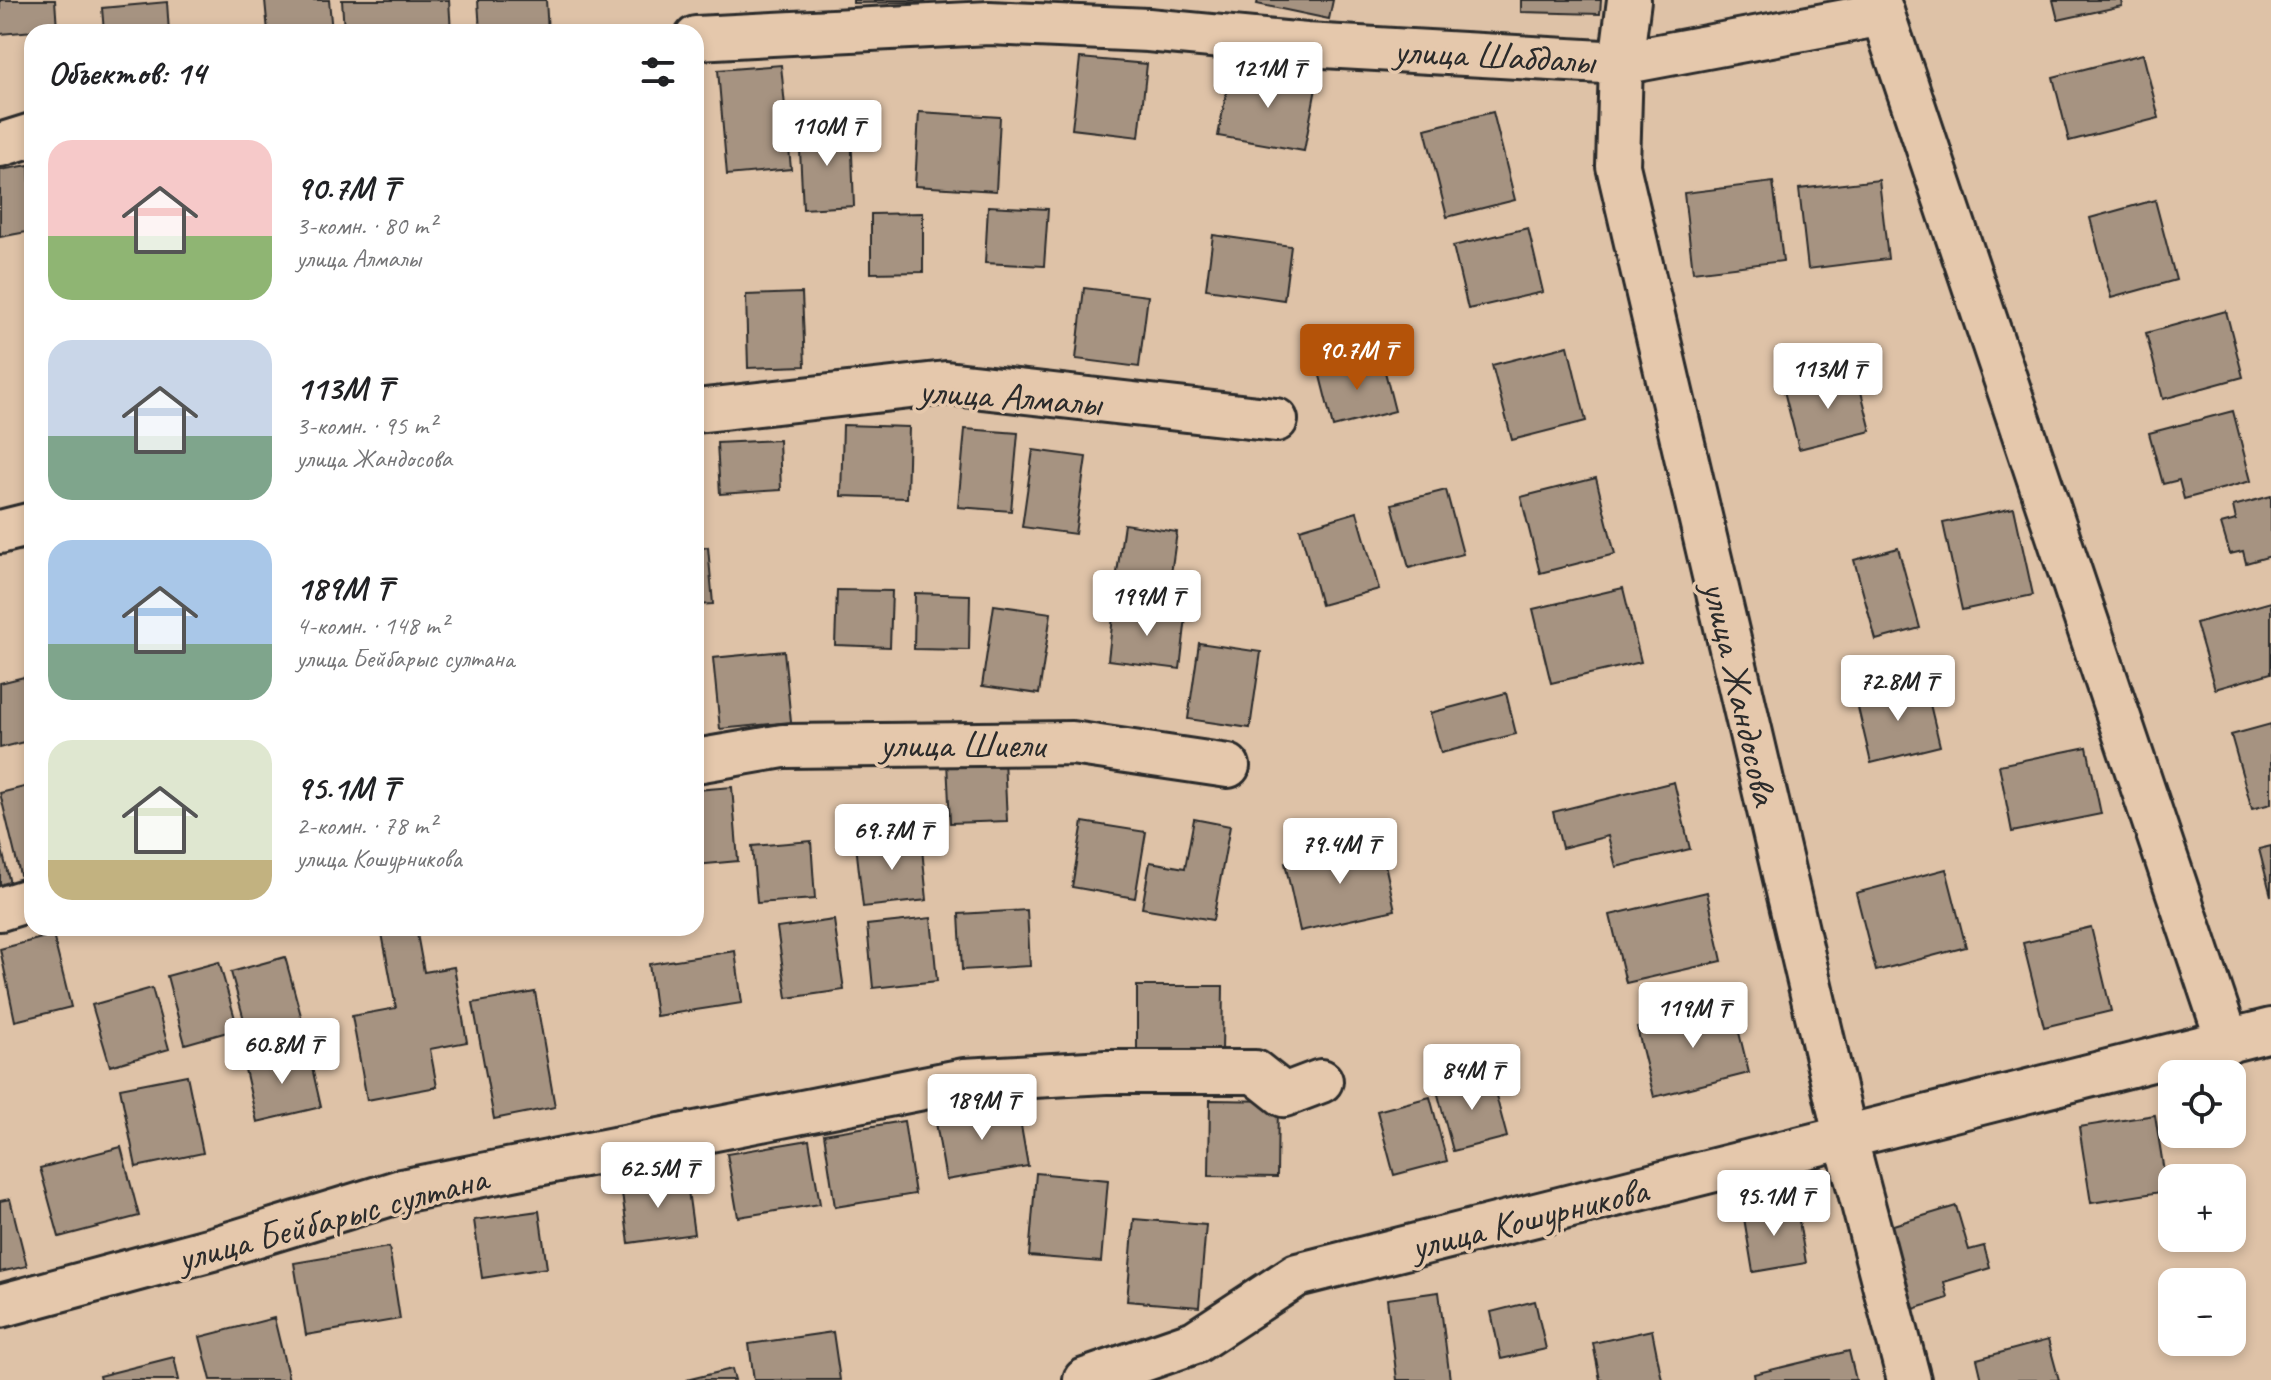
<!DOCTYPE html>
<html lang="ru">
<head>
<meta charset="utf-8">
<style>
	:root { --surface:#fff; --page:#f2f2f2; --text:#202124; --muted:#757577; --accent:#b45309 }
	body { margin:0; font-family:Caveat,sans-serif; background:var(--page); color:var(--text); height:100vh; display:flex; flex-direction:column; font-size:30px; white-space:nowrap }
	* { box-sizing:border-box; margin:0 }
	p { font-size:26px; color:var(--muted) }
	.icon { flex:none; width:44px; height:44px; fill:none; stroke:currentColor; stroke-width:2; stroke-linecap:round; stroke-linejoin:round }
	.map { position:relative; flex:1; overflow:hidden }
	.drawer { position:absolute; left:24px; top:24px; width:680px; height:912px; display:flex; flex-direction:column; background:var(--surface); border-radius:24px; box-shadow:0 4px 12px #0003 }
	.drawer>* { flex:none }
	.buttons { position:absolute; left:2158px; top:1060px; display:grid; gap:16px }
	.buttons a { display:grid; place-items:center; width:88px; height:88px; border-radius:16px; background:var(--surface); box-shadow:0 4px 12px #0003; font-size:40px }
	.price { position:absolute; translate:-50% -68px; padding:0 18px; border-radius:8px; background:#fff; color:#222; font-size:26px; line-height:52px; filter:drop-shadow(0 2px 4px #0008) }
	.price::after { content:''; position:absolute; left:50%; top:48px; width:24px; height:18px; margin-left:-12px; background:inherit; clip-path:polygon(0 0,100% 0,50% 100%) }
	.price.selected { background:var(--accent); color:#fff }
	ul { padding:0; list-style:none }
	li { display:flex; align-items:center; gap:24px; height:200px; padding:0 24px }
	li span { display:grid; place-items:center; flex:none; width:224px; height:160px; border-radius:24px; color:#555 }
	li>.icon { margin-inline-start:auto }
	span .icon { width:96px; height:96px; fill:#fffc; stroke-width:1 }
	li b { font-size:34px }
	h2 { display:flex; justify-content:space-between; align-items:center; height:96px; padding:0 24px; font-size:34px }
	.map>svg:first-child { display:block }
</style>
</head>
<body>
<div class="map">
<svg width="2271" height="1380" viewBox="0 0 2271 1380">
	<rect width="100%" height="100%" fill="#dec2a7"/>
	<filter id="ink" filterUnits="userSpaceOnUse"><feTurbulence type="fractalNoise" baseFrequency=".0125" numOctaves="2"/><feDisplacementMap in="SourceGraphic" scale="16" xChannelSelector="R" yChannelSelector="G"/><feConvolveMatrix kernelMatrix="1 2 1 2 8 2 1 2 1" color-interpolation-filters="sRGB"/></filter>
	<g filter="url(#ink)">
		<path fill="#a69381" stroke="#2b2b2b" stroke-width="2" d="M0,0H55L57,29L0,34Z
			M265,0H329L332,32H268Z
			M342,0H449L451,32H344Z
			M478,0H546L548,32H480Z
			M853,0H925V2L853,3Z
			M1258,0H1333L1329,19L1257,4Z
			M1521,0H1601L1600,14L1521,12Z
			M2053,0H2121L2122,6L2058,20Z
			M167,2L169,32H104L102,8Z
			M2143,54L2159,118L2069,141L2053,77Z
			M1080,58L1147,64L1139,137L1072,129Z
			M781,65L791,169L727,175L718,70Z
			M1231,68L1317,83L1304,151L1218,136Z
			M919,112L1000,117L996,191L915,186Z
			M1493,112L1515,200L1447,217L1425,129Z
			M851,128L854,206L803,209L799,131Z
			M29,165L32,231L0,237V170Z
			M1879,180L1888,259L1808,269L1799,189Z
			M1773,182L1783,261L1693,272L1684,193Z
			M2155,200L2176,280L2111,298L2090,218Z
			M988,206L1048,209L1044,266L985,263Z
			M923,213V272L871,273V214Z
			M1528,228L1543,292L1468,309L1453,246Z
			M1213,235L1291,246L1284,300L1206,289Z
			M1084,288L1148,296L1139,367L1076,359Z
			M802,293L805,366L748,368L746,295Z
			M2226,311L2243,377L2163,399L2146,333Z
			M1568,346L1586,421L1512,440L1492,365Z
			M1381,356L1395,411L1333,427L1319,372Z
			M1856,372L1871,431L1799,449L1784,391Z
			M2233,411L2251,481L2184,499L2179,480L2163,484L2149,433Z
			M843,425L909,427L907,498L841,496Z
			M965,429L1018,433L1011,511L958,507Z
			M779,440L781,490L720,494L717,443Z
			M1033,450L1086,457L1075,534L1022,527Z
			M1596,478L1615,554L1540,573L1521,497Z
			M1446,490L1463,554L1409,568L1392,504Z
			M2271,496V556L2246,563L2243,551L2230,554L2221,524L2236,520L2233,506Z
			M2014,508L2033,595L1962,610L1943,523Z
			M1357,512L1379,589L1321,605L1300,529Z
			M1124,524L1177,532L1166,609L1113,601Z
			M708,547L713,604L696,605V549Z
			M1898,548L1920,628L1876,640L1854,560Z
			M1623,588L1641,662L1551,683L1533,609Z
			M837,590L892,591L890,647L835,645Z
			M915,593L970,595L969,650L914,649Z
			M2271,602V673L2215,689L2196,623Z
			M994,605L1051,613L1039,694L982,686Z
			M1114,608L1186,617L1180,669L1108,660Z
			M1199,643L1261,652L1250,728L1188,719Z
			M784,651L791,722L720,729L713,658Z
			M24,677L32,708V740L0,748V683Z
			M1925,683L1940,746L1871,763L1856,699Z
			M1506,693L1516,734L1441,753L1430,713Z
			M2271,724V804L2252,809L2231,735Z
			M2087,747L2101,814L2012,832L1999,765Z
			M1004,759L1007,821L950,823L947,762Z
			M1674,782L1690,849L1616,867L1608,836L1562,848L1553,812Z
			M32,785V872L20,875L0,793Z
			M732,787L738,861L696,865V790Z
			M1194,819L1230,826L1213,920L1142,908L1150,862L1185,868Z
			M1083,822L1146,832L1135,898L1072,887Z
			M921,838L927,900L863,907L856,845Z
			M0,841L11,888L0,890Z
			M811,841L815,899L757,903L752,846Z
			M1380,841L1395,910L1300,931L1285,863Z
			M2271,846V896L2259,849Z
			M1946,869L1966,947L1876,971L1856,893Z
			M1707,892L1722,961L1626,983L1610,915Z
			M1027,910L1030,966L962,970L959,914Z
			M931,918L937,981L873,988L867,925Z
			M834,920L844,990L787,998L777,928Z
			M2091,927L2111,1011L2044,1027L2023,943Z
			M381,928H416L424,972L454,967L467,1042L430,1049L437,1087L367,1100L352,1016L396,1008Z
			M53,935L71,1007L15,1021L0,949Z
			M735,951L742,1003L656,1016L649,964Z
			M285,957L303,1023L249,1038L231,972Z
			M219,962L238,1029L185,1044L167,976Z
			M1137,986H1223L1222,1053L1137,1052Z
			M152,988L169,1049L110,1066L92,1005Z
			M535,992L555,1107L494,1119L473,1003Z
			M1732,1004L1749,1073L1654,1097L1637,1028Z
			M308,1050L321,1107L257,1122L244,1065Z
			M1490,1073L1507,1137L1453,1151L1436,1087Z
			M187,1075L203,1153L136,1167L120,1088Z
			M1430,1097L1447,1161L1394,1175L1377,1111Z
			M1210,1100L1278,1101L1277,1177L1209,1176Z
			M1017,1103L1028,1166L946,1180L935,1117Z
			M2155,1115L2167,1191L2091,1203L2079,1127Z
			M904,1121L915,1194L835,1207L824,1134Z
			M809,1140L820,1204L738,1217L727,1154Z
			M121,1147L139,1216L59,1237L40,1168Z
			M1036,1173L1108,1180L1101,1262L1029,1256Z
			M686,1176L694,1234L629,1243L621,1186Z
			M10,1199L27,1266L0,1272V1201Z
			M1796,1203L1806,1263L1753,1272L1743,1212Z
			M1956,1206L1969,1250L1984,1246L1990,1268L1944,1282L1948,1298L1914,1309L1890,1226Z
			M539,1211L547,1268L482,1278L474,1220Z
			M1134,1219L1206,1225L1199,1307L1127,1301Z
			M389,1247L400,1319L306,1335L294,1263Z
			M1439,1292L1450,1380H1397L1387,1299Z
			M1535,1301L1546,1349L1501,1359L1491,1312Z
			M274,1318L289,1380H211L200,1337Z
			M1652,1330L1662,1380H1600L1593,1343Z
			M833,1332L840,1380H754L749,1344Z
			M2048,1340L2059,1380H1982L1977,1359Z
			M1849,1351L1856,1380H1755L1754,1374Z
			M174,1357L179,1380H100L99,1376Z
			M732,1369L735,1380H686Z"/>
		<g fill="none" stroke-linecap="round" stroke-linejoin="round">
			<defs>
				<path id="street" d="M1629,0L1621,63L1618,166L1846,1139L1909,1380
					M1878,0L2228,1042
					M696,38L989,23L1148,30L1306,45L1621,63L1883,14
					M0,145L32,135
					M696,411L946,383L1276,420
					M0,532L32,524
					M696,761L783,746L1072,743L1228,766
					M0,909L32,899
					M0,1306L212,1249L401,1191L964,1080L1106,1072H1255L1284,1095L1321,1081
					M1085,1380L1195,1342L1297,1275L2271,1030"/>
			</defs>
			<use href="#street" stroke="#2b2b2b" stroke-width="48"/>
			<use href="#street" stroke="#e5c8ac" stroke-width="42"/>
		</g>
	</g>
	<g text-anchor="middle" stroke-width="7" stroke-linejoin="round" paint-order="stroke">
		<g font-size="38" fill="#2b2b2b" stroke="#e5c8ac">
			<text transform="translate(1494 55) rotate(3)" y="13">улица Шабдалы</text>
			<text transform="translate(1010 396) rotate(4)" y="13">улица Алмалы</text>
			<text transform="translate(1741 693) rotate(77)" y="13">улица Жандосова</text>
			<text x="962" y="757">улица Шиели</text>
			<text transform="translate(332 1218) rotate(-15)" y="13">улица Бейбарыс султана</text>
			<text transform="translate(1529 1218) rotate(-14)" y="13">улица Кошурникова</text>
		</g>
	</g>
</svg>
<div class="buttons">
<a><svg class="icon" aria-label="locate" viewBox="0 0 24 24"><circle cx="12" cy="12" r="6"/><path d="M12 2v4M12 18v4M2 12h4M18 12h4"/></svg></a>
<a>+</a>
<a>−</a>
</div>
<b class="price" style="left:1268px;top:110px">121M ₸</b>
<b class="price" style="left:827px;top:168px">110M ₸</b>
<b class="price selected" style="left:1357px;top:392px">90.7M ₸</b>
<b class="price" style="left:1828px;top:411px">113M ₸</b>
<b class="price" style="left:1147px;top:638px">199M ₸</b>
<b class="price" style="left:1898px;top:723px">72.8M ₸</b>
<b class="price" style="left:892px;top:872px">69.7M ₸</b>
<b class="price" style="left:1340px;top:886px">79.4M ₸</b>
<b class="price" style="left:1693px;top:1050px">119M ₸</b>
<b class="price" style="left:282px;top:1086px">60.8M ₸</b>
<b class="price" style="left:1472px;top:1112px">84M ₸</b>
<b class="price" style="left:982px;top:1142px">189M ₸</b>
<b class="price" style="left:658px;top:1210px">62.5M ₸</b>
<b class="price" style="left:1774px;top:1238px">95.1M ₸</b>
<section class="drawer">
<h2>Объектов: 14<svg class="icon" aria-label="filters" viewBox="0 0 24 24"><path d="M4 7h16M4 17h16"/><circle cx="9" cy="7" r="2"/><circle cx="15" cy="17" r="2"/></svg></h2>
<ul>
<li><span style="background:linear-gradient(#f6c9c9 60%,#8fb573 0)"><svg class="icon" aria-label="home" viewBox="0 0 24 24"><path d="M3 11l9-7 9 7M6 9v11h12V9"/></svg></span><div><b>90.7M ₸</b><p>3-комн. · 80 m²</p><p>улица Алмалы</p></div></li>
<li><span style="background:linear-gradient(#c9d6e8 60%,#7fa58c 0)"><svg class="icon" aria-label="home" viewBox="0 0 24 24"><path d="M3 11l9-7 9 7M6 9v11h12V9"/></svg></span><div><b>113M ₸</b><p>3-комн. · 95 m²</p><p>улица Жандосова</p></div></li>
<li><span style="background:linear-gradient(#a9c7e8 65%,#7fa58c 0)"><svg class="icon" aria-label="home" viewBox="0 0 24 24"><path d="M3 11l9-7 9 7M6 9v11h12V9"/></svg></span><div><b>189M ₸</b><p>4-комн. · 148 m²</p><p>улица Бейбарыс султана</p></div></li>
<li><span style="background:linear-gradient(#dfe7d0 75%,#c2b280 0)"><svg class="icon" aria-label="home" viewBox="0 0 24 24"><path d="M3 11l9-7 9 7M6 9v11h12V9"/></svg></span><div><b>95.1M ₸</b><p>2-комн. · 78 m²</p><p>улица Кошурникова</p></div></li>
</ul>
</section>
</div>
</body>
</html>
